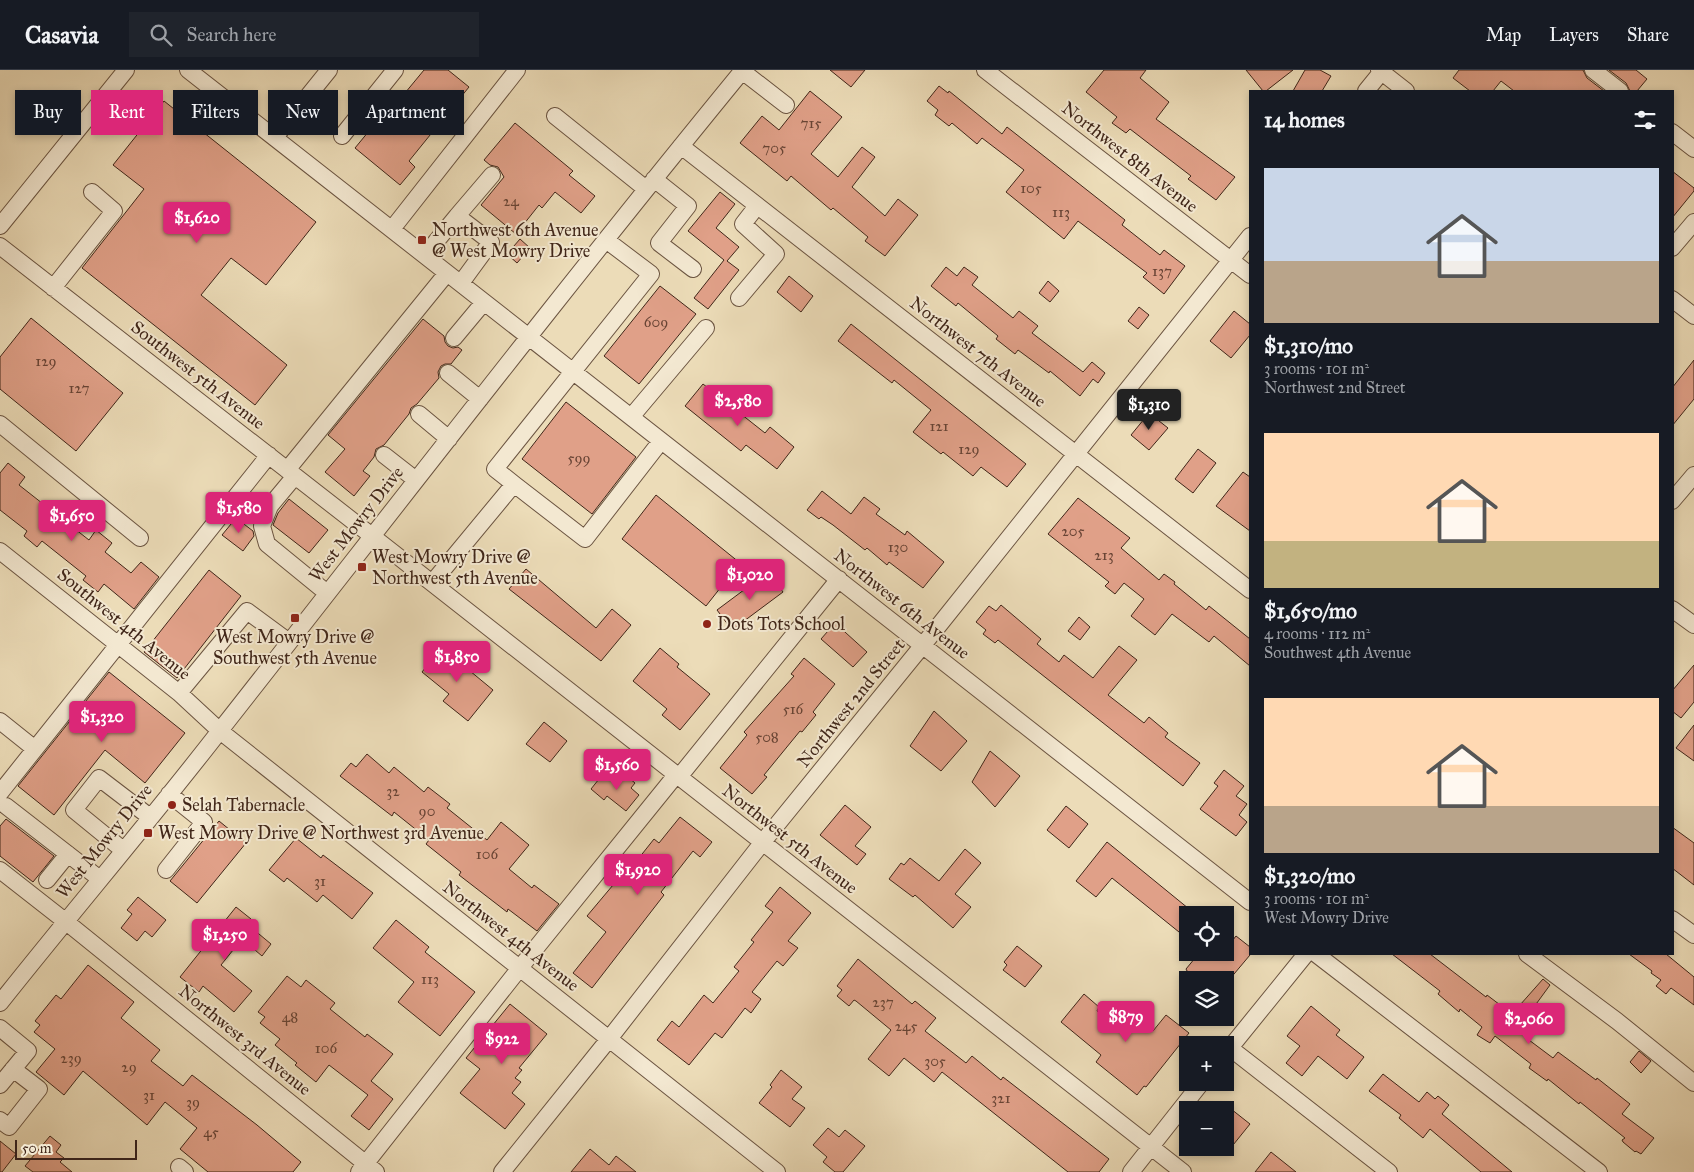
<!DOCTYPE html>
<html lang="en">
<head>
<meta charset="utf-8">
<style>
	:root { --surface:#171b24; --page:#20242c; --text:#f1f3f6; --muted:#9ea1a6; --line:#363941; --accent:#db2777 }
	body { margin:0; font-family:"IM FELL Great Primer",serif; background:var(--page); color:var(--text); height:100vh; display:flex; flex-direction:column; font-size:19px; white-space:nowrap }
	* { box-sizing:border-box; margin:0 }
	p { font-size:16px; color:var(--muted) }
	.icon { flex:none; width:28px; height:28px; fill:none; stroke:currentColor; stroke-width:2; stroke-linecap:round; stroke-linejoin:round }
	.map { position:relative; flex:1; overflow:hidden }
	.side { position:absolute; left:1249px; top:20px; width:425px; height:865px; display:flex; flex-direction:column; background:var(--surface); border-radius:0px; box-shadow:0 2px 8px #0003 }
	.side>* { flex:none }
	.hud { position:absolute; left:15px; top:20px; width:475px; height:45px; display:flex; gap:10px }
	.buttons { position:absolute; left:1179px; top:836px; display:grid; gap:10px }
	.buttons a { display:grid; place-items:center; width:55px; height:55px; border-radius:0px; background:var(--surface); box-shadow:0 2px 8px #0003; font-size:25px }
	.scale { position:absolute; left:15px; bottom:12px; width:122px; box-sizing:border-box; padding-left:5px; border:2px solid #402619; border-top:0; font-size:14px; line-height:18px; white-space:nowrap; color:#402619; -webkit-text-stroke:4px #f3e8d1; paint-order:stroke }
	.price { position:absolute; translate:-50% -42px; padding:0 11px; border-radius:5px; background:var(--accent); color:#fff; font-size:16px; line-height:32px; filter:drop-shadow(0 1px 2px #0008) }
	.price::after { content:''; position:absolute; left:50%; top:30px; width:15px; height:11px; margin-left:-8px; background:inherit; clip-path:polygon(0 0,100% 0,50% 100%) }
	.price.active { background:#222; color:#fff }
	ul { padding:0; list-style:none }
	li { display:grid; align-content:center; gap:10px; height:265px; padding:0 15px }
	li span { display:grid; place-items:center; height:155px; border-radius:0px; color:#555 }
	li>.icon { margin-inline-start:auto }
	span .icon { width:90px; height:90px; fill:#fffc; stroke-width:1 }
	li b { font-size:21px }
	h2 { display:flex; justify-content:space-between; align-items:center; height:60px; padding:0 15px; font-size:21px }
	.pill { padding:0 18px; border-radius:0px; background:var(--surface); box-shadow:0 2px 8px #0003; font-size:18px; line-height:45px }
	.pill.active { background:var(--accent); color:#fff }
	header { display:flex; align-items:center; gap:30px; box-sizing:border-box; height:70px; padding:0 25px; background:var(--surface); border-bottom:1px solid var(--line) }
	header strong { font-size:24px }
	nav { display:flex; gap:28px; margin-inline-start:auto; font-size:18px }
	.search { width:350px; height:45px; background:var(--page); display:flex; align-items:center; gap:12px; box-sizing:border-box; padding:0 18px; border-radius:0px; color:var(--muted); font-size:19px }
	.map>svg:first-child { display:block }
</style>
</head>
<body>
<header>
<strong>Casavia</strong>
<div class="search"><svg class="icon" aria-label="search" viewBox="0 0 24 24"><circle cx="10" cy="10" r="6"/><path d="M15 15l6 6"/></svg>Search here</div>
<nav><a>Map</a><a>Layers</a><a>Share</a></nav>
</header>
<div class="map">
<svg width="1694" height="1102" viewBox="0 0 1694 1102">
	<rect width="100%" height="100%" fill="#ecdcb8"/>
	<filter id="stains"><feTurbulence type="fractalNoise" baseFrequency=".004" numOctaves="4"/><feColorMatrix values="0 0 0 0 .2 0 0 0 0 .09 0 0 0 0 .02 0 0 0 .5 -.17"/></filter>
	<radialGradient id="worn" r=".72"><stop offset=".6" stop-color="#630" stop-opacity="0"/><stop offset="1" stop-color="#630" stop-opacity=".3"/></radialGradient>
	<path fill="#e0a088" stroke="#402619" d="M424,0H448L469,17L409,91L415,97L400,115L355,78L369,61L372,63Z
		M830,0H865L851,17Z
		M1104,0H1146L1140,8L1169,32L1156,49L1235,107L1216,130L1188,109L1191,106L1130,59L1126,63L1112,53L1117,47L1086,22Z
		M1246,0H1293L1266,21H1263Z
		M1305,0H1320L1331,6L1322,21H1293Z
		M1459,0H1583L1587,8L1604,21H1514L1501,11L1493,21H1470L1453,8Z
		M1609,0H1636L1647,9L1637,21H1630L1626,13Z
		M939,16L948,23L949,21L1002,64L1007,57L1125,150L1122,155L1160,185L1164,180L1185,196L1164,224L1143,207L1147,203L1078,151L1064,169L1006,122L1024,100L982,68L977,74L952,53L949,56L935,45L938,40L927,31Z
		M810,21L842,47L811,84L838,107L862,77L875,87L852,117L885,146L898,129L918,145L885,186L865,171L868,167L833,138L831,140L791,106L787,111L740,73L762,46L779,60Z
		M164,31L316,152L266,215L231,188L201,225L287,295L255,335L82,198L144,119L113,95Z
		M515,53L573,101L569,105L595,126L581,143L555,122L542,138L539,135L516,164L481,135L504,107L498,97L490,95L484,90Z
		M1672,101L1694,118V121L1672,148Z
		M720,122L735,134L716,158L739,177L727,191L739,200L708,239L694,228L724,190L688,161Z
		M520,169L530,178L517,193L507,184Z
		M946,197L957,206L964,197L978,207L972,215L1013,248L1019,241L1038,256L1032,263L1083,302L1092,292L1105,303L1098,313L1093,309L1080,326L1050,301L1049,303L1018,280L1015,284L996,269L998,266L958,233L956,236L931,216Z
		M789,206L813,226L801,242L777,222Z
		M1048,211L1059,221L1050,232L1039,223Z
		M660,216L696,244L639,314L604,286Z
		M1139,237L1149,245L1138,259L1128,251Z
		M1234,241L1250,254V265L1231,288L1210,271Z
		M31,248L123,323L76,381L0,319V287Z
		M423,249L444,266L445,272L448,276L453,278L458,277L462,280L451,294H445L441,296L438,302L439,308L417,334L411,338L409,344L384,375L376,379L374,387L363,401L370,406L354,426L325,402L345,379L328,365Z
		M851,254L1026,394L1007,417L981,397L973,406L943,382L941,384L913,362L931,340L894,310L892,313L838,271Z
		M1694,290V329L1672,356V318Z
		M703,314L765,363L770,357L794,377L777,399L746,375L741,381L685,336Z
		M566,332L636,387L592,444L522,389Z
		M1149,343L1168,358L1149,380L1131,365Z
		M1198,379L1216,393L1193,423L1175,409Z
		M8,393L25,407L19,415L89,470L96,460L112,473L105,482L131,503L141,492L159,507L134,539L104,514L98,522L83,510L86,506L42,471L37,477L24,466L27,461L0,440V403Z
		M1243,402L1250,407V461L1216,436Z
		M822,421L851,444L864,427L880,439L876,444L905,465L907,461L944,492L923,518L889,492L887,495L867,478L865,480L833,455L821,447L819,449L807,440Z
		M656,425L740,493L706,536L622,469Z
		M1078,428L1130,468L1121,478L1159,510L1164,504L1175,512L1174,514L1206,540L1209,536L1250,569V596L1214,566L1209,572L1172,544L1155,565L1131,546L1144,529L1124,513L1115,524L1105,516L1109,512L1048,464Z
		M289,429L328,460L309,483L273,455L278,443Z
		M236,448L253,461L254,466L243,481L222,465Z
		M526,499L596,558L612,539L631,555L601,591L509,519Z
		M209,500L241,526L177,608L144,582Z
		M768,502L783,522L732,560L717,540Z
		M1001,535L1041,569L1037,574L1059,592L1064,585L1093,608L1119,576L1137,590L1108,625L1144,653L1149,647L1168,663L1165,667L1200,693L1183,716L998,570L995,573L983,564L986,560L976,552L989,536L996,541Z
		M1079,547L1090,557L1080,570L1068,561Z
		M835,553L867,582L853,597L821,569Z
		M444,574L467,593L464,596L493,620L468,651L443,631L449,624L422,602Z
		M660,578L679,594L677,597L710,624L680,660L662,645L667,639L633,611Z
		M804,588L835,614L813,642L816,645L802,662L800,661L764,705L767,707L752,724L720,698L747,665L744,662L794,606L791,604Z
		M1694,595V632L1681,648L1672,641V621Z
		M109,602L185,663L145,713L105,680L54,745L18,716Z
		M934,641L967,671L941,701L910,676Z
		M544,652L567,671L550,692L526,674Z
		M1694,655V691L1676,678Z
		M990,681L1020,706L995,737L972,712Z
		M367,684L389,703L394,697L424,722L428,717L450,734L447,738L487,770L501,752L529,775L509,799L532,818L534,815L559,834L537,861L508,839L507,842L459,805L461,802L426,774L429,770L394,742L392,746L340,706L351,693L356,697Z
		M1224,700L1244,716L1236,726L1247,734L1239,745L1247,752L1236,766L1200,739L1218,716L1214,713Z
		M623,703L635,713L631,718L639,725L626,741L607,726L604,730L591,719L603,704L614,713Z
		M845,735L871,757L855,776L866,784L857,795L820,765Z
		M1066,736L1088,754L1069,778L1047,760Z
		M680,747L712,772L700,787L693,781L661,822L664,825L592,918L573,903L606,862L587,846L629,796L631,798L654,769L659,773Z
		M6,749L54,786L33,812L0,786V756Z
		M219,751L246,773L197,833L170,811Z
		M1672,757L1694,773V815L1672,798Z
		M296,768L321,788L323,785L373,823L352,849L323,825L317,832L287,808L284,812L269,800Z
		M1107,772L1194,843L1193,845H1188V851L1179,862L1112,808L1096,827L1076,811Z
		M965,779L981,793L955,824L971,837L953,858L915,825L913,827L889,809L901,793L904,795L910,788L939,811Z
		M780,817L811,843L788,871L798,878L783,896L777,891L752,922L761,929L751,943L745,938L722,968L715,963L689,995L657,970L672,951L679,957L704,925L713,933L739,901L734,897L754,872L751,870L773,842L765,836Z
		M138,827L166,850L152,867L145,861L137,871L121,858L132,844L127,840Z
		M236,837L251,849L247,854L271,874L262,886L242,869L221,895L252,921L234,942L203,916L199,922L180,907Z
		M396,850L429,877L425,882L475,922L440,966L398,932L414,912L373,878Z
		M1236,866L1250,877V885L1229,910H1199L1187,901L1186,899L1200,882H1225V880Z
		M1017,876L1042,896L1025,917L1003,900L1007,895L1004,892Z
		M1392,884H1430L1486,927L1487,925L1512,944L1543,909L1550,915L1523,952L1535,962L1529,970L1553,988L1558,982L1596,1010L1597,1008L1630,1034L1622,1044L1654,1068L1641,1084L1636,1081L1635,1082L1623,1072L1622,1070L1625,1068L1580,1032L1579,1034L1548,1009L1547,1011L1529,998L1531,994L1495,966L1490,973L1477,965L1482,957L1460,939L1459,942L1438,924L1440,921Z
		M1629,884H1666L1694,907V935L1671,918L1666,924L1656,916L1661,910L1651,903L1652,901Z
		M858,889L912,934L915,931L936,948L925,961L966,993L972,986L1001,1010L1003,1007L1109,1089L1099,1102H1068L942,1002L934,1012L904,988L889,1006L868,989L891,960L856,931L854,930L849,936L837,926L842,920L837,916Z
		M88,895L134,932L121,948L160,980L151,991L183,1016L192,1005L257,1055L301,1092L293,1102H208L180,1079L197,1058L165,1032L147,1055L83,1001L64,1025L36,1002L55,979L34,962L40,955L35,951L56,925L61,929Z
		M287,906L301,917L306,910L335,933L330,939L365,967L367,964L393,984L371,1011L393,1029L369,1060L351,1046L368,1025L329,995L316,1012L295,995L297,993L275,975L280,969L260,953L265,947L258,942Z
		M1084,924L1099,937L1097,941L1120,959L1132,944L1153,961L1166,945L1189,963L1146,1017L1144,1016L1137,1025L1096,992L1101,985L1061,952Z
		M510,934L547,964L519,998L522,1000L515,1008L521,1012L512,1023L525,1034L505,1059L460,1023L480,999L466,988Z
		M1311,936L1340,960L1336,965L1364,987L1347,1009L1318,986L1302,1006L1286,993L1300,976L1287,966Z
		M1639,981L1651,991L1641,1003L1630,992Z
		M781,1000L802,1017L792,1029L805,1038L790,1057L759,1033L772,1017L770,1015Z
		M1383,1004L1419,1032L1427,1022L1435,1029L1438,1026L1449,1035L1442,1044L1512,1102H1481L1430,1059L1423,1068L1399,1048L1401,1045L1369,1021Z
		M1231,1039L1250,1054L1225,1085V1047Z
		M828,1058L839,1067L845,1060L865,1076L843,1102H835L823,1092L827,1087L813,1075Z
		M50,1066L61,1075L56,1082L64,1088L60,1092L72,1102H33L25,1096Z
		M0,1071L16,1084L2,1102H0Z
		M590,1079L609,1095L616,1086L636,1102H571Z
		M1271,1082L1296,1102H1255Z"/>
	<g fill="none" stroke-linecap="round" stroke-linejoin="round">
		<defs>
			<path id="minor" d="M188,0L1250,832
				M985,0L1250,205
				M1379,0L1406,21
				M1593,0L1620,21
				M742,1L786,35
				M1366,21L1383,0
				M555,46L646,119
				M1672,62L1694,79
				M342,66L395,0
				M275,67L329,0
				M681,76L1250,520
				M654,109L688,136L659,173L693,199
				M0,156L126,0
				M392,159L517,0
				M0,176L372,466L1183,1102
				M1672,178L1694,152
				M425,185L457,146
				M461,213L491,172L457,146L492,105
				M53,218L114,141L92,122
				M739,228L776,184L743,154L757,136
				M1672,229L1694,246
				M454,268L484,232
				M448,303L480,329
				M419,344L449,369
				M631,347L706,258
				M0,354L140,468
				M384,385L416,410
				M287,400L447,203
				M295,406L270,436L262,456L267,474L327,523
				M514,414L585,469L661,371
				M1672,431L1694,405
				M0,481L179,623L220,661L777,1102
				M432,513L514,414L495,399L651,204L606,170
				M1672,539L1694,555
				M179,623L247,541L289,572
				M0,651L35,679
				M679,707L839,509
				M0,723L269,385
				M6,736L100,809
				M123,780L74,740L99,708L150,747
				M0,800L65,851L376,1102
				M166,800L204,752L169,724
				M47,810L68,784
				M1672,849L1694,865
				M1316,884L1599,1102
				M1527,884L1617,951L1694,1013
				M0,933C73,841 150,751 222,658C395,438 566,216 743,0
				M0,958L28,981L0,1015
				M1230,978L1389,1102
				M1225,984L1306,884
				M0,1050L9,1057L39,1019L13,999
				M179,1097L185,1102
				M359,1102L519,899L676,705
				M502,1102L609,969L762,773L940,554L1250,166
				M1131,1102L1202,1012"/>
		</defs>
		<use href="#minor" stroke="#6b5441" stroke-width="18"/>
		<use href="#minor" stroke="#f3e8d1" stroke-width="16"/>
	</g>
	<g fill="#8f2418" stroke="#f3e8d1" stroke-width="2">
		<rect x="417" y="165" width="10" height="10" rx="2.5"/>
		<rect x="357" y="492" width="10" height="10" rx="2.5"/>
		<rect x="290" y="543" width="10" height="10" rx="2.5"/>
		<circle cx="707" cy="554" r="5"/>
		<circle cx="172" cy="735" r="5"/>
		<rect x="143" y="758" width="10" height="10" rx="2.5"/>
	</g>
	<g text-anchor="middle" stroke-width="4" stroke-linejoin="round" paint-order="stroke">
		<g font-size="15" fill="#684435">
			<text x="811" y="58">715</text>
			<text x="774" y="83">705</text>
			<text x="1031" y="123">105</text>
			<text x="511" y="136">24</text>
			<text x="1061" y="147">113</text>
			<text x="1162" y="206">137</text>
			<text x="656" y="257">609</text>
			<text x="46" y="296">129</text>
			<text x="79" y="323">127</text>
			<text x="939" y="361">121</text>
			<text x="969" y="384">129</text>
			<text x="579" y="393">599</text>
			<text x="1073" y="466">205</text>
			<text x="898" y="482">130</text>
			<text x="1104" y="490">213</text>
			<text x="793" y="644">516</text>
			<text x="767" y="672">508</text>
			<text x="393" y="726">32</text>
			<text x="427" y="746">90</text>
			<text x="487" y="789">106</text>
			<text x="320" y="816">31</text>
			<text x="430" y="914">113</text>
			<text x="883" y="937">237</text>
			<text x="290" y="952">48</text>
			<text x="906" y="961">245</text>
			<text x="326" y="983">106</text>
			<text x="71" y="993">239</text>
			<text x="935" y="996">305</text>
			<text x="129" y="1002">29</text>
			<text x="149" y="1030">31</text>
			<text x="1001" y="1033">321</text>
			<text x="193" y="1037">39</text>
			<text x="211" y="1067">45</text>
		</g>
		<g font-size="18" fill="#402619" stroke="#f3e8d1">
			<text transform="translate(1130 87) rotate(38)" y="6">Northwest 8th Avenue</text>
			<text transform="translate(978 282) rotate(38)" y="6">Northwest 7th Avenue</text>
			<text transform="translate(198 305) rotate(38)" y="6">Southwest 5th Avenue</text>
			<text transform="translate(356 454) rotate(-52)" y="6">West Mowry Drive</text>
			<text transform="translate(902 534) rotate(38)" y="6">Northwest 6th Avenue</text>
			<text transform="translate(124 554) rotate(39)" y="6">Southwest 4th Avenue</text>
			<text transform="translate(851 633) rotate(-51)" y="6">Northwest 2nd Street</text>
			<text transform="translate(790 769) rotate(38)" y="6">Northwest 5th Avenue</text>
			<text transform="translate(104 771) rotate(-51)" y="6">West Mowry Drive</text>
			<text transform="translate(511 866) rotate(38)" y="6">Northwest 4th Avenue</text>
			<text transform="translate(245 970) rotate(39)" y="6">Northwest 3rd Avenue</text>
		</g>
		<g font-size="18" fill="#402619" stroke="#f3e8d1" text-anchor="start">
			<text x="432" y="166">Northwest 6th Avenue<tspan x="432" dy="21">@ West Mowry Drive</tspan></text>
			<text x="372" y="493">West Mowry Drive @<tspan x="372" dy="21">Northwest 5th Avenue</tspan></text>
			<text x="717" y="560">Dots Tots School</text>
			<text x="295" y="573" text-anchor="middle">West Mowry Drive @<tspan x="295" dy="21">Southwest 5th Avenue</tspan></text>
			<text x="182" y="741">Selah Tabernacle</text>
			<text x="158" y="769">West Mowry Drive @ Northwest 3rd Avenue</text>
		</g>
	</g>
	<rect width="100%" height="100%" filter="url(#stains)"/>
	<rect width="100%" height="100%" fill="url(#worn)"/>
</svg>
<div class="buttons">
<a><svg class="icon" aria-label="locate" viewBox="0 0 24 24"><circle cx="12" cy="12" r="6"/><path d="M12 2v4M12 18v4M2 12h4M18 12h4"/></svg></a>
<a><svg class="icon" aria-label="layers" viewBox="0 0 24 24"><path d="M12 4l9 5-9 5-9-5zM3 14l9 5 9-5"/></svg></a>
<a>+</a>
<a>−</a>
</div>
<div class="scale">50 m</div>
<b class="price" style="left:197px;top:174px">$1,620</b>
<b class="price" style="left:738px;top:357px">$2,580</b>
<b class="price active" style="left:1149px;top:361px">$1,310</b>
<b class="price" style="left:239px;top:464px">$1,580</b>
<b class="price" style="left:72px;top:472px">$1,650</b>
<b class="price" style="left:750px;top:531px">$1,020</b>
<b class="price" style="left:457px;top:613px">$1,850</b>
<b class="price" style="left:102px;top:673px">$1,320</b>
<b class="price" style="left:617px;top:721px">$1,560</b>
<b class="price" style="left:638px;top:826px">$1,920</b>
<b class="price" style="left:225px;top:891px">$1,250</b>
<b class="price" style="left:1126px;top:973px">$879</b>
<b class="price" style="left:1529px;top:975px">$2,060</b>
<b class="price" style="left:502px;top:995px">$922</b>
<div class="hud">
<a class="pill">Buy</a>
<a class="pill active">Rent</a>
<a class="pill">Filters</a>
<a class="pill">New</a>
<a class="pill">Apartment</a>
</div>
<section class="side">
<h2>14 homes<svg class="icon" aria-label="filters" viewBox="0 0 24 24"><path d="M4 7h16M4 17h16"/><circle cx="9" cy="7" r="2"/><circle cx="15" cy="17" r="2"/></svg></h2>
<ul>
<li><span style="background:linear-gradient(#c9d6e8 60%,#b9a48a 0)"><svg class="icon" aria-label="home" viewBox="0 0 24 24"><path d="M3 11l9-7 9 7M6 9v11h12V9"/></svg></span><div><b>$1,310/mo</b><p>3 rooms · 101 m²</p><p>Northwest 2nd Street</p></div></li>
<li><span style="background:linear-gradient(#ffd9b3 70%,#c2b280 0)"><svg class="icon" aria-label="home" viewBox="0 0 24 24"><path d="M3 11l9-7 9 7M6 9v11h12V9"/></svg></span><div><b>$1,650/mo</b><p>4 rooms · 112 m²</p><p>Southwest 4th Avenue</p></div></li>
<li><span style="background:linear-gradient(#ffd9b3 70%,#b9a48a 0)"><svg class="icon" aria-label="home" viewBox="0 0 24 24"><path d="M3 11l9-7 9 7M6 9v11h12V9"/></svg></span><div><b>$1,320/mo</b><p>3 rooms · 101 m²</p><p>West Mowry Drive</p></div></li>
</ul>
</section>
</div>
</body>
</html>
